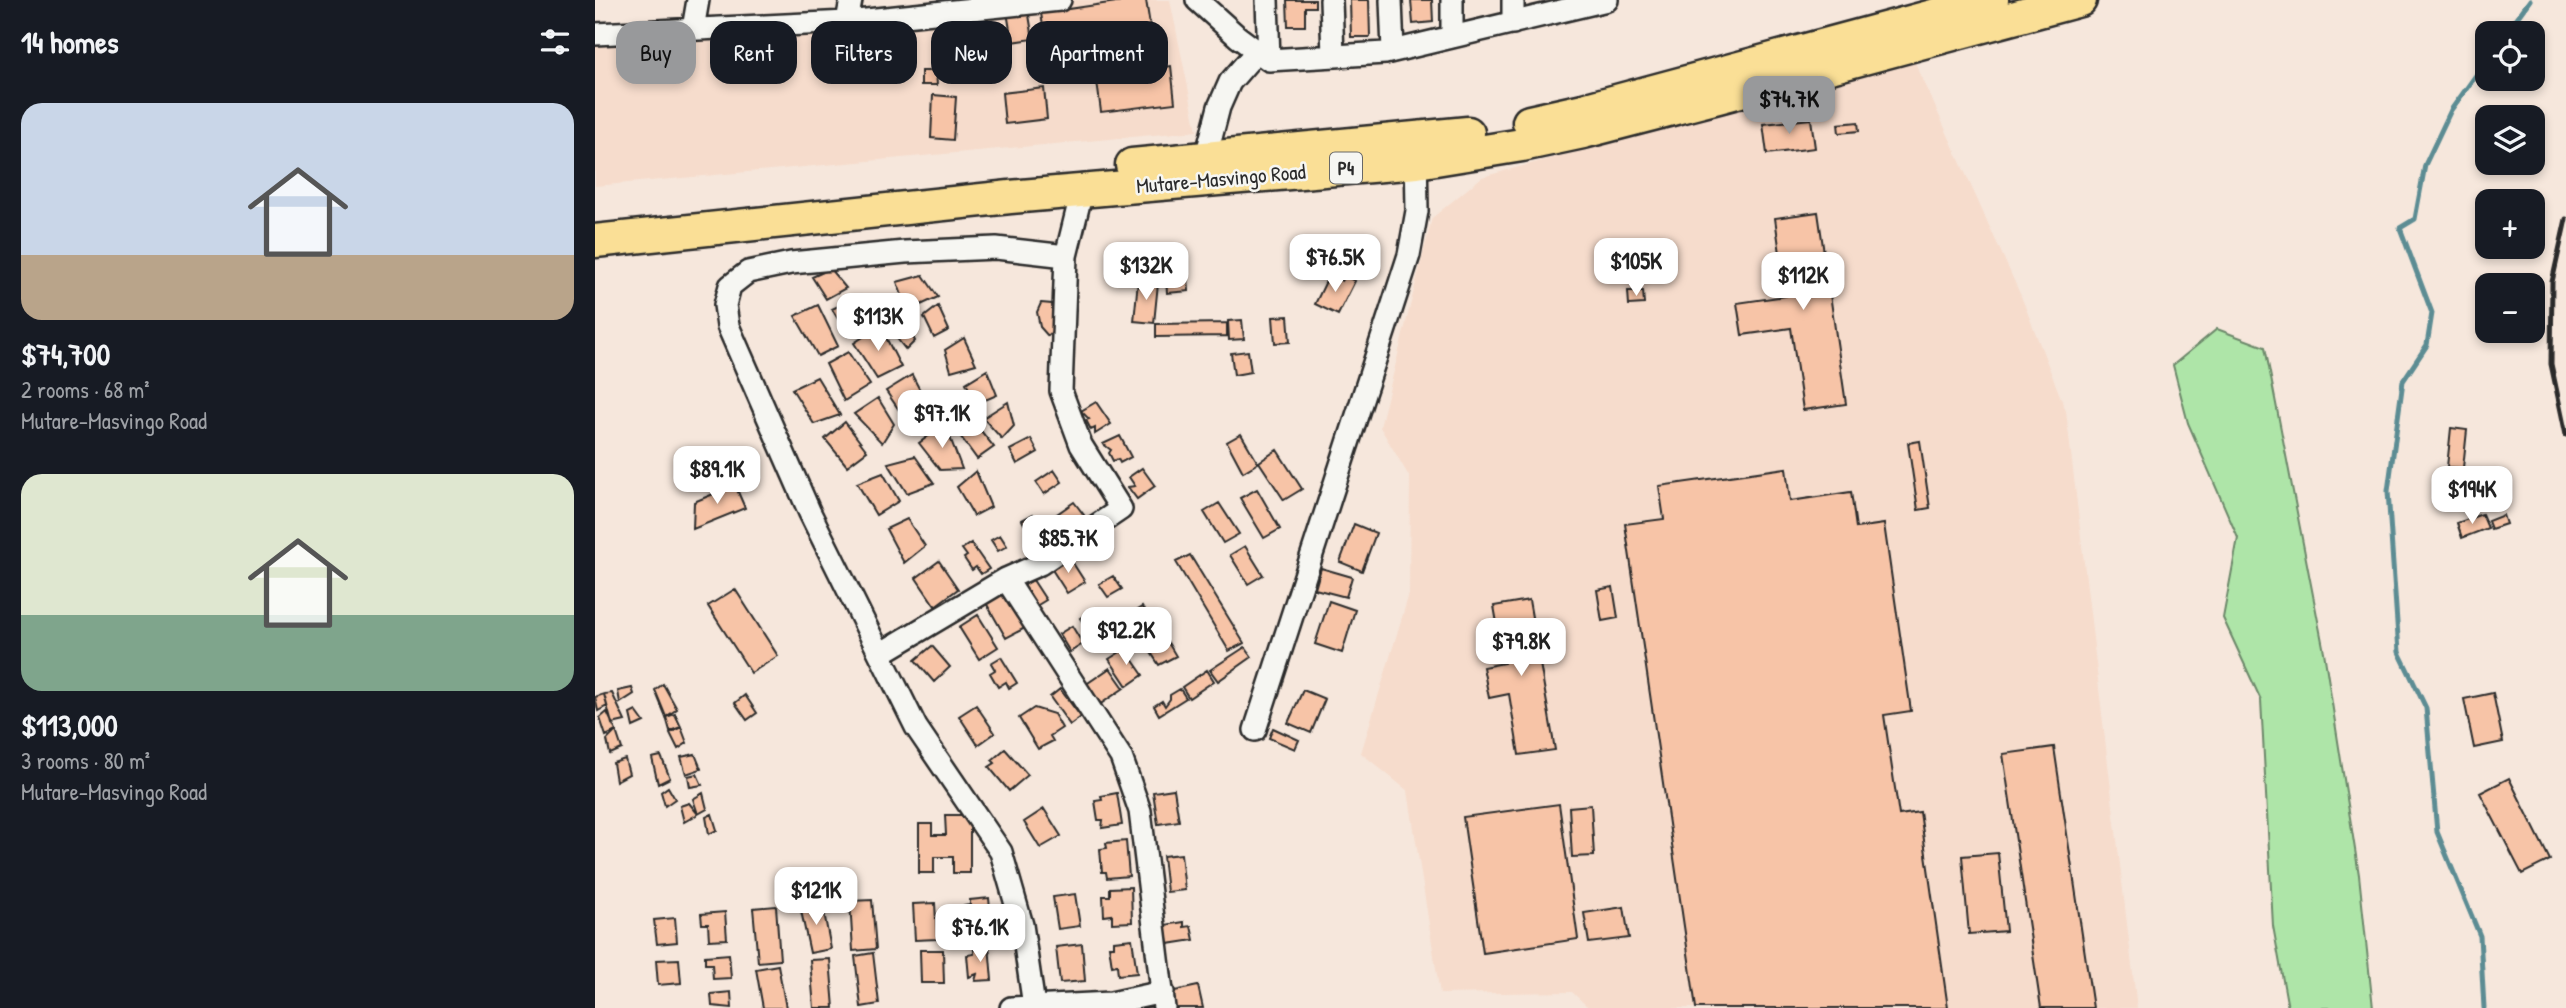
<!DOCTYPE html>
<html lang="en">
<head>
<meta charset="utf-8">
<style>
	:root { --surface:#171b24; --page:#242831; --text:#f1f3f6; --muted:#9ea1a6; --accent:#98999b }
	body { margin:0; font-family:"Patrick Hand",sans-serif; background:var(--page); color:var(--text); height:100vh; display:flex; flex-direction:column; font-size:26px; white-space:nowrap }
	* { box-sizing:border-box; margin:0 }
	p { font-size:23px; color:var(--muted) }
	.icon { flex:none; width:38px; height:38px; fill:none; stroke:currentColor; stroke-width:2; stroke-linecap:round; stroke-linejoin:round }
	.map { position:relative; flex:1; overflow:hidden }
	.drawer { display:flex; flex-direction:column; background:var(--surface); width:595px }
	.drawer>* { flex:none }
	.guide { position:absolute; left:21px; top:21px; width:665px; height:63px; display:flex; gap:14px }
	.controls { position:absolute; left:1880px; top:21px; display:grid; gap:14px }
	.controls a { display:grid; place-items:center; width:70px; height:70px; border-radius:14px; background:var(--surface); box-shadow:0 4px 10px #0003; font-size:35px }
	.price { position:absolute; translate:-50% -60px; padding:0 16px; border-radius:14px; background:#fff; color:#222; font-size:23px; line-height:46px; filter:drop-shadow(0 2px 4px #0008) }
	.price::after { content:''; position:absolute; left:50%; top:42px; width:21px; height:16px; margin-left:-10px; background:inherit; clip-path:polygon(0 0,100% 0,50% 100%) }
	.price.active { background:var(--accent); color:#111 }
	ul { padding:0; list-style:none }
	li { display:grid; align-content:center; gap:14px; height:371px; padding:0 21px }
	li span { display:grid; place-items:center; height:217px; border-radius:21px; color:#555 }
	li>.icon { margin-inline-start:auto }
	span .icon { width:126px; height:126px; fill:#fffc; stroke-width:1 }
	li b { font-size:30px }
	h2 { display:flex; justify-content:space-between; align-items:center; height:84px; padding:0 21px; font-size:30px }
	.chip { padding:0 24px; border-radius:21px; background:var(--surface); box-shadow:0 4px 10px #0003; font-size:24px; line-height:63px }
	.chip.active { background:var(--accent); color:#111 }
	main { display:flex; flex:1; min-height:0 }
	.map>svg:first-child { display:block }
</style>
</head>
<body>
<main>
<section class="drawer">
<h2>14 homes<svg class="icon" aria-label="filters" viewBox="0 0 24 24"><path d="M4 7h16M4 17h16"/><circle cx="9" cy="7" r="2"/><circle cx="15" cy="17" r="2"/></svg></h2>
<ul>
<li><span style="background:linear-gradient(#c9d6e8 70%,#b9a48a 0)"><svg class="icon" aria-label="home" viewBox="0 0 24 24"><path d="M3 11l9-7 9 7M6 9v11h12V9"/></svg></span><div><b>$74,700</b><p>2 rooms · 68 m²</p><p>Mutare-Masvingo Road</p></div></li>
<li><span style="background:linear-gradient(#dfe7d0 65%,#7fa58c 0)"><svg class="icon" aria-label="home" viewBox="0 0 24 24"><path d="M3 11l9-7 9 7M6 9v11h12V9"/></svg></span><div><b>$113,000</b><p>3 rooms · 80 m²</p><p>Mutare-Masvingo Road</p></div></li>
</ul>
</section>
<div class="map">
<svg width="1971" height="1008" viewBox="0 0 1971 1008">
	<rect width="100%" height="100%" fill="#f6e7dc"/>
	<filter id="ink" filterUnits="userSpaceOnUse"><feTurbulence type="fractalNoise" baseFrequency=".0143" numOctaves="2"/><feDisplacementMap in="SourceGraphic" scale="14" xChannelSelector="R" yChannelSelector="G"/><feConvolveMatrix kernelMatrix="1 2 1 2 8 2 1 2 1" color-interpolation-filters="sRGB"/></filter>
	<g filter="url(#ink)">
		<path fill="#f6dccc" d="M443,0H575L602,131L0,186V38Z
			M1319,60L1426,296L1471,411L1542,1008H994L977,992L845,994L813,791L766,753L814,594L815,478L785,427L837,218L887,177Z"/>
		<path fill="#aee5a8" stroke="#6c886a" stroke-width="2" d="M1622,329L1670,347L1729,652L1764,875L1778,1008H1693L1678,926L1666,700L1628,618L1643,538L1593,423L1578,365Z"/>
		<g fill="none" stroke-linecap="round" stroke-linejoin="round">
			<path stroke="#5c8c93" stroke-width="5" d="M1911,33L1935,0
				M1889,1008L1885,936L1842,832L1831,708L1804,652L1793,491L1808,381L1832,345L1837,313L1805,228L1820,219L1830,165L1856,110L1892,60"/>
		</g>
		<path fill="#f7c4a7" stroke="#2b2b2b" stroke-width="2" d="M535,0H551L559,51L454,67L446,13Z
			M692,0H720V7H710V26H693Z
			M755,0H774L775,37H756Z
			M816,0H837L838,22L818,24Z
			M433,9L438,39L417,42L412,12Z
			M576,66L580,103L506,112L501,74Z
			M326,71H341L342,85H326Z
			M449,88L452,119L410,124L407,93Z
			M338,95L361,97L358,140L336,138Z
			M1216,119L1220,148L1172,154L1168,124Z
			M1263,122L1264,131L1244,133L1243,124Z
			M1223,212L1251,404L1208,410L1196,328L1147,335L1142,303L1191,296L1180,218Z
			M592,263L594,291L572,293L570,264Z
			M235,269L251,288L231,299L217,277Z
			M328,275L343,297L313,311L302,282Z
			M734,275L747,281L750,276L760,281L743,315L720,304Z
			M543,281L563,283L559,323L539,321Z
			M1033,291H1048L1049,304L1034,305Z
			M265,296L275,323L253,336L237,309Z
			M446,303L457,304L463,325L453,336L445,327L442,312Z
			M223,305L243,346L223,356L200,316Z
			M343,306L354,330L339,338L329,317Z
			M305,310L320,341L311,350L286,318Z
			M693,316L695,342L680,343L678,317Z
			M647,320L649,339L634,340L633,321Z
			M632,323V336L561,337V324Z
			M285,326L306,367L282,379L259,343Z
			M369,338L381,364L356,371L350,350Z
			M653,351L656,372L639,375L636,353Z
			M253,352L275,385L249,401L231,364Z
			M392,370L402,395L381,404L371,383Z
			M317,375L339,417L315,426L291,391Z
			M222,377L245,415L219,424L197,389Z
			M283,398L299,424L287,443L259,414Z
			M413,402L419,426L407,439L388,418Z
			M501,402L516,424L500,434V428L496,430L491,420L494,419L486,411Z
			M374,416L399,447L382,459L363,433Z
			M250,422L272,451L252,466L230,439Z
			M350,424L367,469L345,470L324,443Z
			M1856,428L1872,430L1868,468L1852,467Z
			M646,434L663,463L648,472L632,442Z
			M525,436L536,457L525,463L523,459L518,461L514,453L516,450L508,444Z
			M436,439L443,452L422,464L415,450Z
			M1325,441L1335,508L1323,510L1313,443Z
			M682,450L707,489L689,500L664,462Z
			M320,456L339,483L312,493L293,463Z
			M547,468L560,486L542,499L533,487L540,486L534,477Z
			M1191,468L1195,501L1256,492L1261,528L1289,524L1316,711L1289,715L1304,815L1325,812L1353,1008H1101L1030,524L1069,519L1064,486Z
			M459,470L467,482L449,494L441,482Z
			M381,471L396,507L379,516L362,487Z
			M288,473L304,501L281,515L262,483Z
			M140,485L150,508L98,529L99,502Z
			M662,489L685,529L669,538L645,498Z
			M479,502L489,515L473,528L462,514Z
			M624,503L644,534L628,543L609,512Z
			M438,514L443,524L432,530L427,520Z
			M1887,514L1893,528L1867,538L1862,523Z
			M1908,515L1911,524L1896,529L1893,521Z
			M312,519L330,546L309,563L291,529Z
			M759,524L781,533L767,571L745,562Z
			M405,535L412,546L403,551L396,540Z
			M499,539L507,550L494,558L487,547Z
			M376,543L394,569L386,574L381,567L377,570L369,558L372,556L367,549Z
			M650,546L668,575L653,584L635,555Z
			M595,555L649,643L634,651L581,562Z
			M474,557L490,582L472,593L456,568Z
			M344,561L363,589L340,606L321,578Z
			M726,568L757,577L751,597L720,589Z
			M518,576L527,589L513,597L504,584Z
			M438,580L451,600L433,611L420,591Z
			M1018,587L1023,618L1007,621L1002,590Z
			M140,589L183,656L156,673L113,606Z
			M409,590L430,628L411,638L390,601Z
			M934,600L960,750L924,755L914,694L894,698L888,667L909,663L899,606Z
			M734,601L760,610L747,653L720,644Z
			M547,607L557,623L541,633L531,617Z
			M501,608L516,631L499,641L485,618Z
			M383,615L403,647L384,659L364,627Z
			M477,626L488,644L475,652L464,634Z
			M572,641L581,656L564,665L555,651Z
			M337,646L355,667L339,682L320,660Z
			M650,647L657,657L623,681L615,670Z
			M530,649L548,675L532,686L514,659Z
			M406,657L422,683L414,688L411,682L403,687L395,673L400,670L396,663Z
			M515,668L529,688L504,705L490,685Z
			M612,670L619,681L594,698L587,687Z
			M68,684L82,709L71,717L60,690Z
			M37,688L39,694L25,703L23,691Z
			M465,689L486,717L475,725L455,697Z
			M585,689L591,698L564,715L559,706L567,701L570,706L575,699V695Z
			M708,690L730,699L716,733L693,723Z
			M17,693L30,721L17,724L9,694Z
			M1898,693L1908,742L1879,748L1869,699Z
			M9,694L12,706L3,711L0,697Z
			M150,695L162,713L152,720L140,703Z
			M381,705L400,733L383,745L364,716Z
			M439,708L459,714L467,728L455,736L458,741L443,749L424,718Z
			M41,711L49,722L38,727L35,714Z
			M12,712L21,731L11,736L5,718Z
			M80,714L86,727L75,731L71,717Z
			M86,727L92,743L83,749L75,733Z
			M678,728L704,740L700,749L674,738Z
			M21,731L27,749L15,754L12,740Z
			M1459,747L1498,1008H1446L1408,754Z
			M410,749L433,775L414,791L394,767L400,763L397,760Z
			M100,754L106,769L91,774L86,757Z
			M66,756L75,778L63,784L57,758Z
			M30,759L34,774L21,781L18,763Z
			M102,774L107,785L95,787L93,776Z
			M1914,778L1955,860L1927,874L1885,793Z
			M73,787L80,799L70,806L66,792Z
			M579,789L584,821L563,824L558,792Z
			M108,793L112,809L103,814L98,799Z
			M522,793L527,825L507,828L508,820H503L500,801L507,800L506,796Z
			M94,803L103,814L89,822L85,806Z
			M964,804L983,939L888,953L868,817Z
			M996,805L999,856L977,857L974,807Z
			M449,809L466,836L445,848L429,822Z
			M117,814L122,830L114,834L111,817Z
			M350,815H375V873H358V857H339V873H324V824H337V835H351Z
			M531,841L534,876L512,878L511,872H507L505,849L512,848L511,843Z
			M1403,853L1411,931L1374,934L1367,856Z
			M586,854L590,890L572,892L568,856Z
			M536,887L537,922L517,923V915L509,916L508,896H515V888Z
			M480,894L485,926L463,929L458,897Z
			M394,898L397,930L377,932L376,925H371L369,906L375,905V900Z
			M277,900L281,949L258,951L255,901Z
			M227,902L236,949L215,953L205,906Z
			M340,903L342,939L320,940L318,904Z
			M181,906L185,960L163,962L158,908Z
			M1029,907L1034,938L994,943L989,913Z
			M130,912L132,939L114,940L113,924H107L106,914Z
			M80,918L82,942L62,944L59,920Z
			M589,922V927L596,926L599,940L573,944L570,925Z
			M537,939L542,973L523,975L522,965L517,966L514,946H519V941Z
			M487,944L490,981L465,983L461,947Z
			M394,945L397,980L380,981L382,974L374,977L372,955L379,954V946Z
			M325,950H348L349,983H326Z
			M278,953L284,1004L266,1007L260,956Z
			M134,954L136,978L118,979L117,964H110V956Z
			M84,959L86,983L63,985L61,960Z
			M235,959L239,1008H219L215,960Z
			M183,965L191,1008H168L161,969Z
			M603,986L608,1008H578L575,992Z
			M136,992L137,1008L117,1006L116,994Z"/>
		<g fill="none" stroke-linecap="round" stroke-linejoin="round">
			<defs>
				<path id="minor" d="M602,0L643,37L674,60L790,53L1012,0
					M672,0L674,60
					M736,0L738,56
					M796,0L798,51
					M857,0V37
					M918,0V23
					M252,22L256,0
					M98,29L103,0
					M0,34L252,22L465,0
					M611,157L624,107L635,82L662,51
					M411,579L526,757L545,811L569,1008
					M285,654L411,579L445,564L526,509L486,445L466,391L471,256
					M660,730L814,255L822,211L821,148
					M439,1006L427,925L406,852L321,727L215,513L133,326L130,305L135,286L153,272L196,263L310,252L401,248L471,256L487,191
					M416,1008L516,1003L568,992"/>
				<path id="highway" d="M934,122L988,110L1397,0
					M537,165L873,133
					M0,241L415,197L822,162L927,145L988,132L1123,97L1485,0"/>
			</defs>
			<use href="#minor" stroke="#2b2b2b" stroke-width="26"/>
			<use href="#highway" stroke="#2b2b2b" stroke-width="37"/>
			<use href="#minor" stroke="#f6f6f2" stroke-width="21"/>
			<use href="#highway" stroke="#fadf96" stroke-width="32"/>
			<path stroke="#2b2b2b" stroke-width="5" d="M1971,219L1957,282L1956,364L1971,435"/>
		</g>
	</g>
	<g text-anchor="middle" stroke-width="5" stroke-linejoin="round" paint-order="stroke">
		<rect fill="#f6f6f2" stroke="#686867" stroke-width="2" x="735" y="152.5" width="32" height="31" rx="5"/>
		<g font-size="19" font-weight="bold" fill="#2b2b2b">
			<text x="751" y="175">P4</text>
		</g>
		<g font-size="21" fill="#2b2b2b" stroke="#f6f6f2">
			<text transform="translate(626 179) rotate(-5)" y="7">Mutare-Masvingo Road</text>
		</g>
	</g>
</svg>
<div class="controls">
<a><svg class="icon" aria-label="locate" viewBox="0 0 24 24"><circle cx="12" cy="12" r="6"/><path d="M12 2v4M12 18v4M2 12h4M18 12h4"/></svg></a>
<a><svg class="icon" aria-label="layers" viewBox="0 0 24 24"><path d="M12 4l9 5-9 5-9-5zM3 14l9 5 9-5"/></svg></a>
<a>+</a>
<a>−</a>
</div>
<b class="price active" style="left:1194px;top:136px">$74.7K</b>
<b class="price" style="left:740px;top:294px">$76.5K</b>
<b class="price" style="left:1041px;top:298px">$105K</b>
<b class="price" style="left:551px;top:302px">$132K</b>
<b class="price" style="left:1208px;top:312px">$112K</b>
<b class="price" style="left:283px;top:353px">$113K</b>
<b class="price" style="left:347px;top:450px">$97.1K</b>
<b class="price" style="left:122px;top:506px">$89.1K</b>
<b class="price" style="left:1877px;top:526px">$194K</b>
<b class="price" style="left:473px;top:575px">$85.7K</b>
<b class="price" style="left:531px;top:667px">$92.2K</b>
<b class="price" style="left:926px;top:678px">$79.8K</b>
<b class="price" style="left:221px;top:927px">$121K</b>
<b class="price" style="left:385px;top:964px">$76.1K</b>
<div class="guide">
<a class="chip active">Buy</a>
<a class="chip">Rent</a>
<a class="chip">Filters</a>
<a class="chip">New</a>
<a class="chip">Apartment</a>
</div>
</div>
</main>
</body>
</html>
